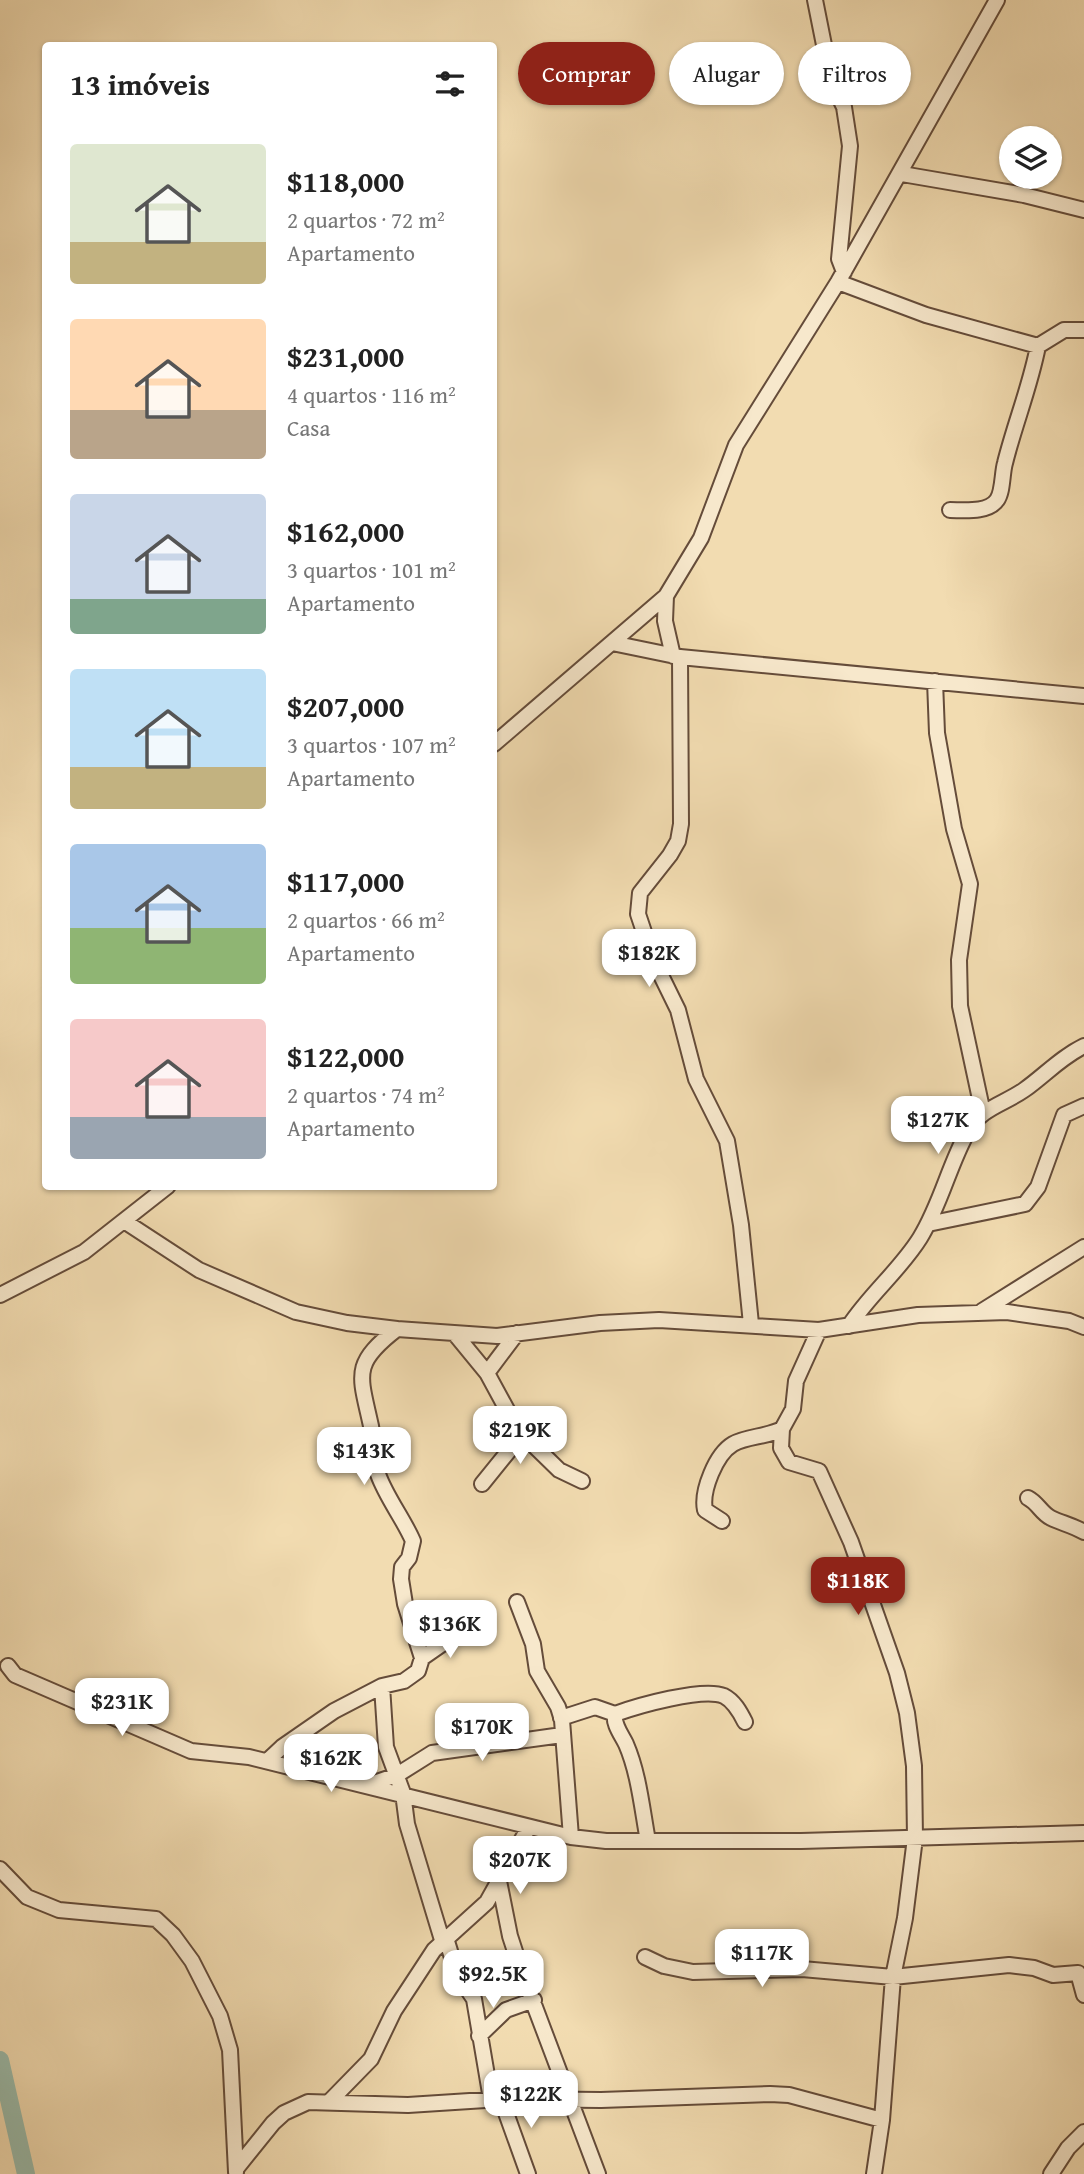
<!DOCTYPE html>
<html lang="pt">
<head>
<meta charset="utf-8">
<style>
	:root { --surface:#fff; --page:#f2f2f2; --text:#222; --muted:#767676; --accent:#8f2418 }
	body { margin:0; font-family:"Gentium Book Plus",serif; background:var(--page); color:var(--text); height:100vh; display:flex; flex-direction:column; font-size:26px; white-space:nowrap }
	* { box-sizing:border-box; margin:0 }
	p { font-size:23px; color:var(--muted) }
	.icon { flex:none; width:38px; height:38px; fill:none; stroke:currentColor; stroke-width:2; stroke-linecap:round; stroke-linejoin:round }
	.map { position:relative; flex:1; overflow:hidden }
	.drawer { position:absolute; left:42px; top:42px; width:455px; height:1148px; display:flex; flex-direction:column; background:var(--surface); border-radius:7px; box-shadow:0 2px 5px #0004 }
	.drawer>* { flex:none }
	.hud { position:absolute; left:518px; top:42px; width:460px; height:63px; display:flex; gap:14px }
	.fabs { position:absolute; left:999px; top:126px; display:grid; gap:14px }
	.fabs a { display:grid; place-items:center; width:63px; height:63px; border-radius:50%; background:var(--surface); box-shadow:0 2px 5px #0004; font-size:35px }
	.price { position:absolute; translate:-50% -60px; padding:0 16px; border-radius:14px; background:#fff; color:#222; font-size:23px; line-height:46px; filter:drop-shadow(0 2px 4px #0008) }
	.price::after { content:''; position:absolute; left:50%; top:42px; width:21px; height:16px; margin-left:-10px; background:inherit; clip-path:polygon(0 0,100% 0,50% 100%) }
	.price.active { background:var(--accent); color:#fff }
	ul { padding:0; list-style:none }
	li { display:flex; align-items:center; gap:21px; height:175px; padding:0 28px }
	li span { display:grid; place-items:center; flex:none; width:196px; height:140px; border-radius:7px; color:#555 }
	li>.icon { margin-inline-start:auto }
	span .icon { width:84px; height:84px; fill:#fffc; stroke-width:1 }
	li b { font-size:30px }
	h2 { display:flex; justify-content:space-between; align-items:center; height:84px; padding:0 28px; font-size:30px }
	.pill { padding:0 24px; border-radius:32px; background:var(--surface); box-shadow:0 2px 5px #0004; font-size:24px; line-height:63px }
	.pill.active { background:var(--accent); color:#fff }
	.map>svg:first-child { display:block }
</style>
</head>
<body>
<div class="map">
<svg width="1084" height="2174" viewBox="0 0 1084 2174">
	<rect width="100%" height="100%" fill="#f2dcb1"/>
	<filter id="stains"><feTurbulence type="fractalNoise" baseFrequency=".00286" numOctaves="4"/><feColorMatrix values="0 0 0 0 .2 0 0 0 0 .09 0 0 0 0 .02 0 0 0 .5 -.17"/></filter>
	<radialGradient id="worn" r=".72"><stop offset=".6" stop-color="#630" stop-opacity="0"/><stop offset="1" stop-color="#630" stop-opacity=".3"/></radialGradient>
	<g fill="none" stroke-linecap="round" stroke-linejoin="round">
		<path stroke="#9bbcab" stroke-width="18" d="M0,2060L26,2174"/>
		<defs>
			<path id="minor" d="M815,0L831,80L844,107L850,146L839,259L844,272
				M902,174L1024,195L1084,210
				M838,282L926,315L1038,346L1064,330H1084
				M950,510C964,510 988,513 997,500C1003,492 1002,473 1005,463C1015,423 1030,387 1038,346
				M666,596L665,621L673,656
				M612,643L680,657L1084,696
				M680,657L681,824L678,841L670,855L640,893L638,914L653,959L678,1010L696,1079L727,1141L741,1225L751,1324
				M935,681L937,733L954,829L970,884L959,960L960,1006L983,1113
				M494,744L666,596L701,538L736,445L838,282L997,0
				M124,1221L199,1270L296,1312L347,1323L397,1329L497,1336L600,1323L659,1320L819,1330L918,1315L1007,1312L1069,1321L1084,1327
				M928,1224L1025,1204L1038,1187L1064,1115L1084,1106
				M0,1295L84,1252L168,1186
				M982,1311L1084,1247
				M849,1326C870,1294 900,1270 920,1238C941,1204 949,1165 968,1131C981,1108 1004,1104 1024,1090C1044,1076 1061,1057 1084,1046
				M819,1330L796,1381L793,1409L782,1429L781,1448L789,1462L819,1471L851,1542L897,1673L907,1713L914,1766L915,1838L905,1918L893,1977L882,2120L874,2174
				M455,1334L487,1373L518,1430L559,1470L582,1481
				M487,1373L517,1333
				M482,1484L512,1447L518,1430
				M1028,1498C1038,1503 1041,1513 1051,1518C1061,1523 1072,1525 1084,1532
				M722,1521L705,1510C701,1491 716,1454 733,1444C747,1436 767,1437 782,1429
				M517,1602L533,1644L537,1671L558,1707L562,1720L571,1837
				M422,1658L458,1633
				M8,1666L15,1675L191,1751L249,1757L571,1837L606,1841H801L1084,1833
				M382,1686L386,1747L403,1793L407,1824L442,1940
				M561,1718L595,1707L615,1714
				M267,1761L282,1747L334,1711L382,1686L404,1681L418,1671L422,1658L405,1604L401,1579L402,1567L409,1558L413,1541C403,1518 386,1497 378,1474C372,1459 374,1442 371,1426C360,1375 351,1364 397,1329
				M368,1785L397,1775L432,1753L562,1735
				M648,1841C642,1809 639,1774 626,1744C621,1734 613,1724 615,1714C637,1706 703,1687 724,1696C734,1701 740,1712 745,1722
				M0,1869L27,1897L59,1910L156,1919L173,1935L192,1961L220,2016L230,2050L236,2172
				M499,1881L510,1936L521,1970L598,2174
				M446,1938L457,1974L474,1999L491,2099
				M645,1957L664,1966L693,1972L802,1969L893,1977L1009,1965L1034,1968L1053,1975L1078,1973L1084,1995
				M479,2036L506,2010L534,2000
				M501,2099L528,2174
				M329,2102L371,2059L394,2011L434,1950L487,1902L529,1827
				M236,2169L273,2123L284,2113L308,2102L408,2105L501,2099L601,2100L770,2094L789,2095L882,2120
				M1051,2174L1068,2148L1084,2132"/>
		</defs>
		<use href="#minor" stroke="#654c3a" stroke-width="18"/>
		<use href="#minor" stroke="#f7e8cc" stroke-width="14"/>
	</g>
	<rect width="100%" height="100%" filter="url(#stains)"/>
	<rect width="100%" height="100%" fill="url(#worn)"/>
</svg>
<div class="fabs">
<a><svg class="icon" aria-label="layers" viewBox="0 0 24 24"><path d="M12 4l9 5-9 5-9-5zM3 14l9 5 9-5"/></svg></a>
</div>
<b class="price" style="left:649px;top:989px">$182K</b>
<b class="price" style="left:938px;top:1156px">$127K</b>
<b class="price" style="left:520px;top:1466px">$219K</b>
<b class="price" style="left:364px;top:1487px">$143K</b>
<b class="price active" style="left:858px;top:1617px">$118K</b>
<b class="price" style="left:450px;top:1660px">$136K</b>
<b class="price" style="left:122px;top:1738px">$231K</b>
<b class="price" style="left:482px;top:1763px">$170K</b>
<b class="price" style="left:331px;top:1794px">$162K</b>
<b class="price" style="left:520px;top:1896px">$207K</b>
<b class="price" style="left:762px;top:1989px">$117K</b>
<b class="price" style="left:493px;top:2010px">$92.5K</b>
<b class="price" style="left:531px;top:2130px">$122K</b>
<div class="hud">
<a class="pill active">Comprar</a>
<a class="pill">Alugar</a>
<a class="pill">Filtros</a>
</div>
<section class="drawer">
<h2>13 imóveis<svg class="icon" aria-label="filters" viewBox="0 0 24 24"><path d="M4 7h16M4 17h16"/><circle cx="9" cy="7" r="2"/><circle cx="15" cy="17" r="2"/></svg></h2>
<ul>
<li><span style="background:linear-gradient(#dfe7d0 70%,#c2b280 0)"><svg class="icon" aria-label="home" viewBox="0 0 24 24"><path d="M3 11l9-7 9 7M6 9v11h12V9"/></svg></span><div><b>$118,000</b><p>2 quartos · 72 m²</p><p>Apartamento</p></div></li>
<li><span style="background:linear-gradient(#ffd9b3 65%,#b9a48a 0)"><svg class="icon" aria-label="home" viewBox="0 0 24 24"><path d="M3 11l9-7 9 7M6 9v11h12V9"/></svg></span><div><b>$231,000</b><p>4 quartos · 116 m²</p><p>Casa</p></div></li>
<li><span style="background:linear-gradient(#c9d6e8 75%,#7fa58c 0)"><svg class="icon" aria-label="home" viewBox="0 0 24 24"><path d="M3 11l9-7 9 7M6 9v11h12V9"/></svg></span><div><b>$162,000</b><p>3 quartos · 101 m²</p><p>Apartamento</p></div></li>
<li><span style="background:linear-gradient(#bfe0f5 70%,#c2b280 0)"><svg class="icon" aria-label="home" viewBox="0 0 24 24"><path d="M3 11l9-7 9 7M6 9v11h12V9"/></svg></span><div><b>$207,000</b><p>3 quartos · 107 m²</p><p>Apartamento</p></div></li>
<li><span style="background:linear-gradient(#a9c7e8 60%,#8fb573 0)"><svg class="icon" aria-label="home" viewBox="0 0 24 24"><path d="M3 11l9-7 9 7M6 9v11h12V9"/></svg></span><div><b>$117,000</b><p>2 quartos · 66 m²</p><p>Apartamento</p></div></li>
<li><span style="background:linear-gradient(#f6c9c9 70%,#9aa5b1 0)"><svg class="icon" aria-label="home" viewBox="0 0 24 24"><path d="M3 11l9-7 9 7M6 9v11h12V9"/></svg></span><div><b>$122,000</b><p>2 quartos · 74 m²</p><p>Apartamento</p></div></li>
</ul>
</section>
</div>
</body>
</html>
